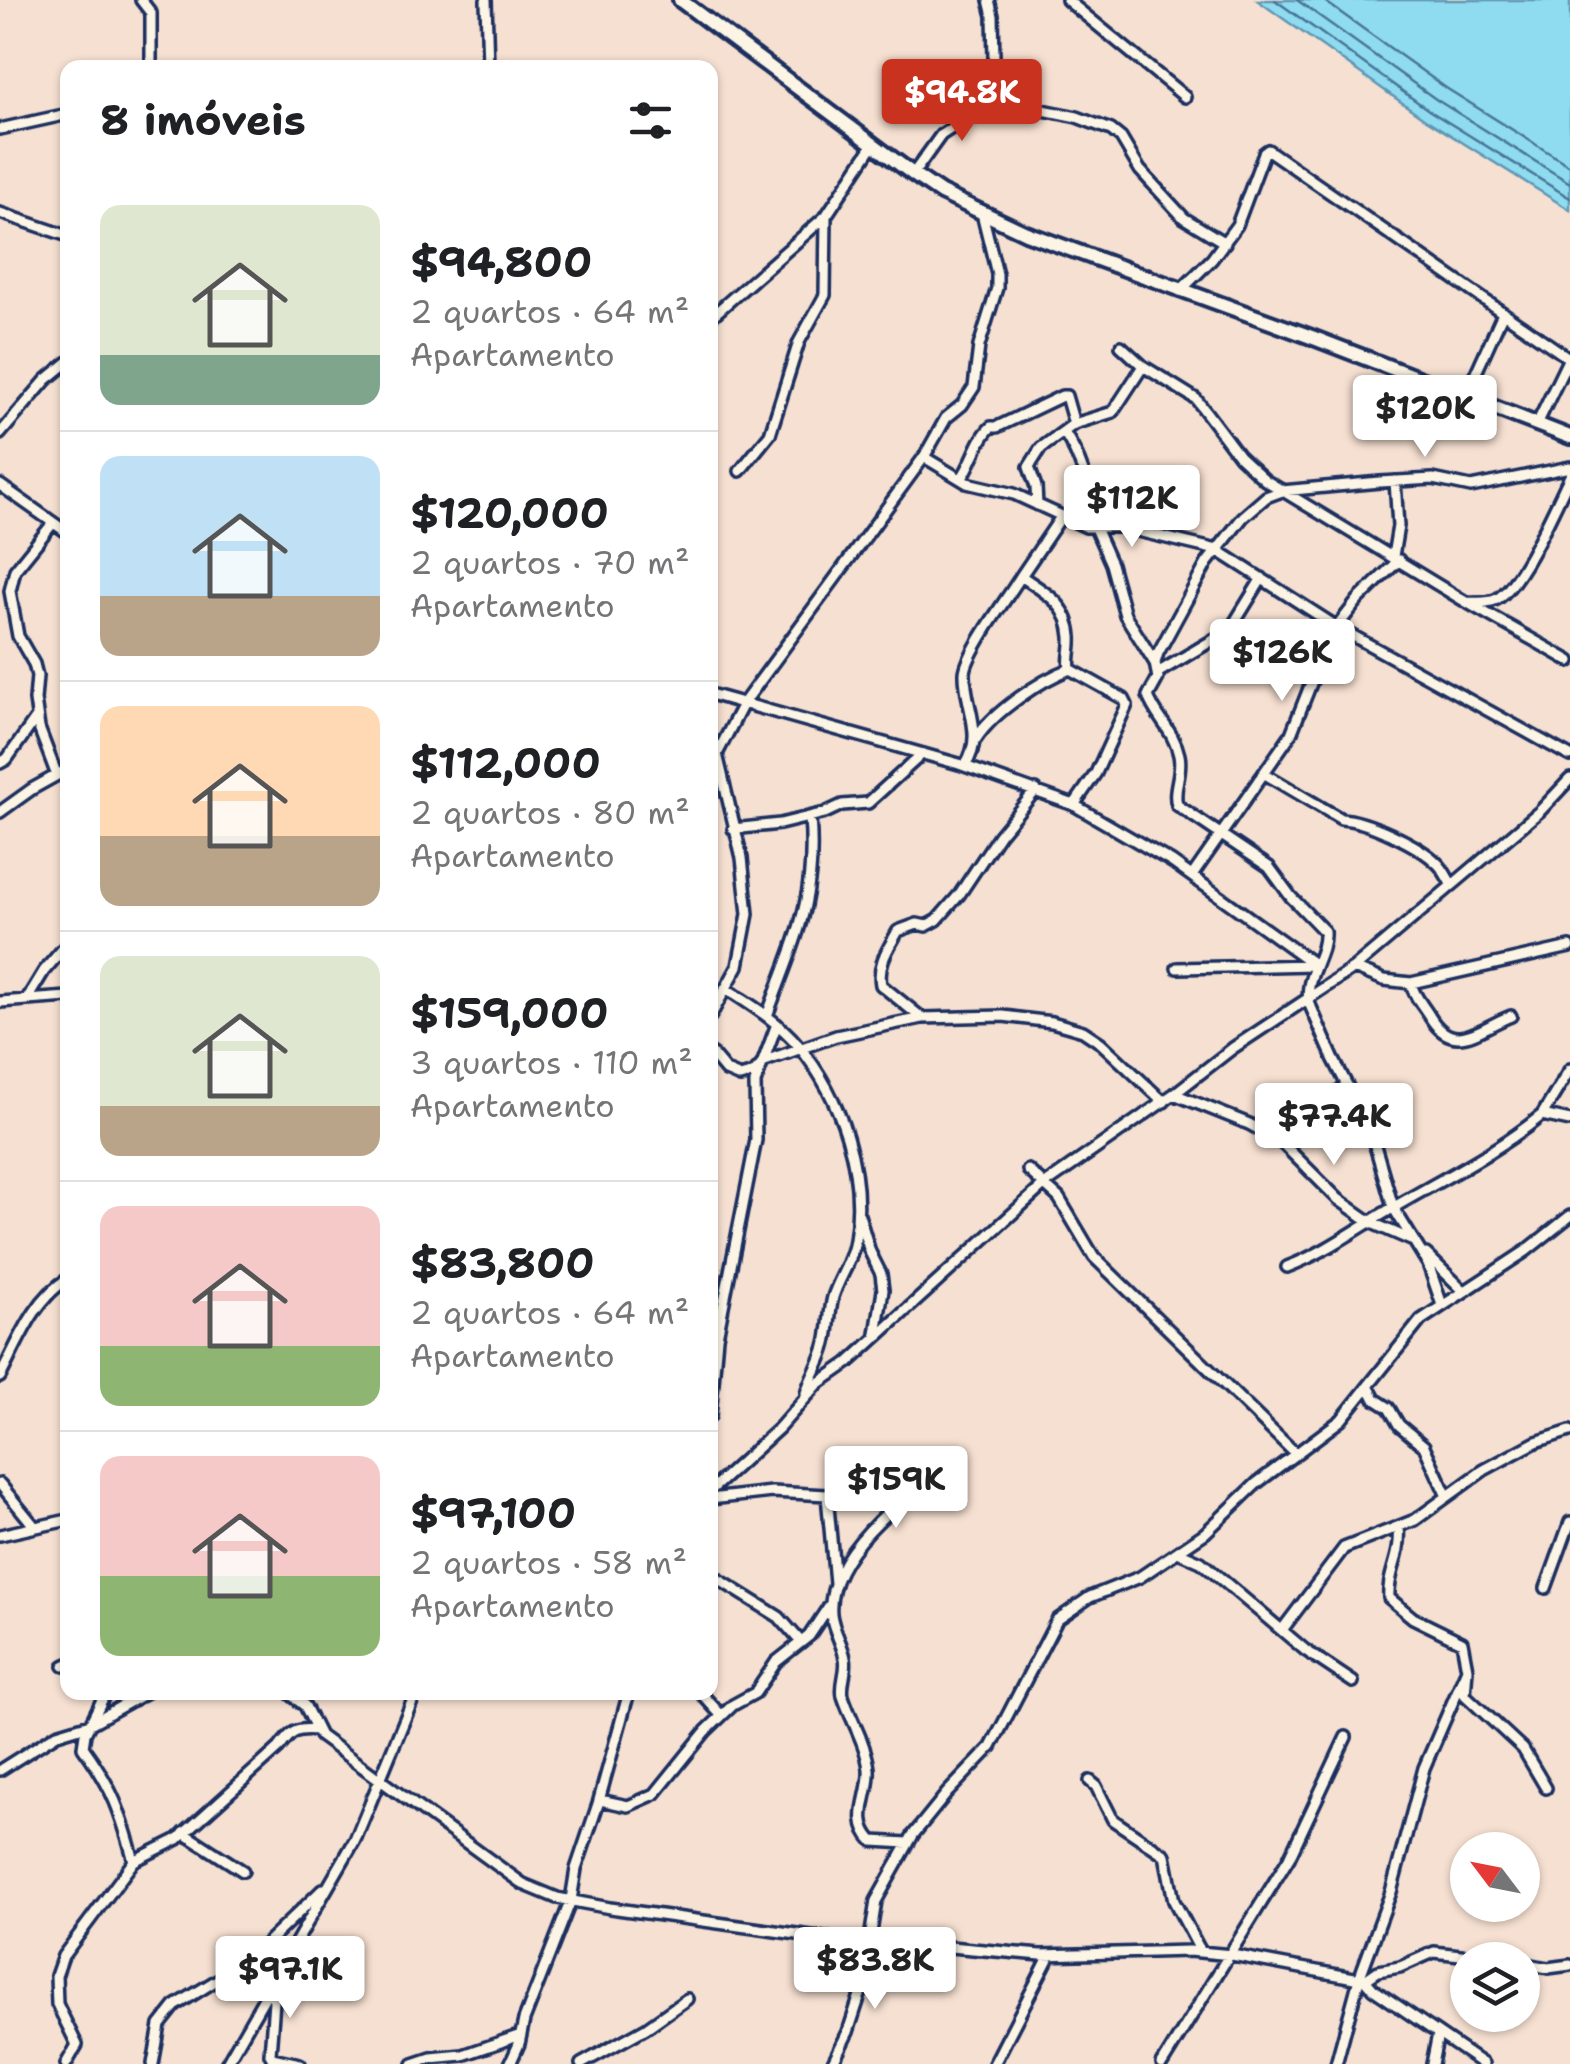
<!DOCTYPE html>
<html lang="pt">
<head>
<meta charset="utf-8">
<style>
	:root { --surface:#fff; --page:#f6f6f6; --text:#202124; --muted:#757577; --line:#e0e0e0; --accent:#c8321e }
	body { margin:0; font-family:"Shantell Sans",sans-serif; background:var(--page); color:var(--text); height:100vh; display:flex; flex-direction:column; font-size:38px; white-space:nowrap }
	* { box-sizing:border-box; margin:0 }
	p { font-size:32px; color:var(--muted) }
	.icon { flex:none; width:55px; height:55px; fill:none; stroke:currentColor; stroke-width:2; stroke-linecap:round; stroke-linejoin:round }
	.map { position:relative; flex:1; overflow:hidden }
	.drawer { position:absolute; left:60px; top:60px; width:658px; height:1640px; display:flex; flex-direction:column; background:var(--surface); border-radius:20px; box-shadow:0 2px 8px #0004 }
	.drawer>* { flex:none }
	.needle { width:65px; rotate:302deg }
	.tools { position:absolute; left:1450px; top:1832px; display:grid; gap:20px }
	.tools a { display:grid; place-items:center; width:90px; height:90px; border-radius:50%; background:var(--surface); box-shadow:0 2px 8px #0004; font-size:50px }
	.price { position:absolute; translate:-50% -85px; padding:0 22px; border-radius:10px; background:#fff; color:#222; font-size:32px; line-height:65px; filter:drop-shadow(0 2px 5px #0008) }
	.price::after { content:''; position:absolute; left:50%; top:60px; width:30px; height:22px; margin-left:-15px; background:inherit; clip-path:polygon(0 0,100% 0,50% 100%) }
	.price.active { background:var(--accent); color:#fff }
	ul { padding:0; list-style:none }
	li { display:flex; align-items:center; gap:30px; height:250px; padding:0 40px }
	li+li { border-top:2px solid var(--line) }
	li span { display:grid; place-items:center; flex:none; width:280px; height:200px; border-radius:20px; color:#555 }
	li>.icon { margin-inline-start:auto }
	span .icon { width:120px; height:120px; fill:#fffc; stroke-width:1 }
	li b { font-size:42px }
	h2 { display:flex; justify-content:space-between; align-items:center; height:120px; padding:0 40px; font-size:42px }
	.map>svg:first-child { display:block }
</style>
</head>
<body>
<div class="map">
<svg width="1570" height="2064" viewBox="0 0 1570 2064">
	<rect width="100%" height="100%" fill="#f6e0d1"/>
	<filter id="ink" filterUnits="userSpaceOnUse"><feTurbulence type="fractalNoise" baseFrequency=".01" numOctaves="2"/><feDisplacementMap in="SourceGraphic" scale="20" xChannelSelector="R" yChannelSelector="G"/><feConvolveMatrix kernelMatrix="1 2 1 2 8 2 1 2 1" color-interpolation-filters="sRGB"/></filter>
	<g filter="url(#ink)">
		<path fill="#8fdbef" stroke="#6196b5" stroke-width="2.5" d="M1257,0H1570V210L1425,119Z"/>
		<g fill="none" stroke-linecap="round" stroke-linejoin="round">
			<path stroke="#497498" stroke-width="2.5" d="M1275,0L1430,111L1570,198
				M1297,0L1437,100L1570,183
				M1323,0L1446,88L1570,166"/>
			<defs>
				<path id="street" d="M141,0L151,13V68
					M486,0L488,68
					M989,0L993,16L995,100
					M1067,0L1185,97
					M0,129L68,114
					M913,174L941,135L995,100L1077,117L1111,130L1121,138L1140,170L1184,218L1225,243
					M0,213L68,236
					M1180,291L1212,259L1237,225L1264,153L1268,150L1570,359
					M710,318L826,216L873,145
					M1121,346L1143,366L1196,399L1239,456L1265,480L1466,602C1476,602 1488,604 1497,599C1522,584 1556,504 1570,476
					M1465,397L1503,313
					M1537,424L1569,358
					M1064,432C1082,461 1095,494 1086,527
					M0,434L46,380L68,362
					M924,457L967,483L1014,494L1086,527H1121L1217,550L1337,627L1570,756
					M740,471L770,434L799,342L825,295L826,216
					M961,479C973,463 977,440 991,427H997L1062,396H1066L1074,424
					M0,485L68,533
					M1037,505L1036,487L1029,467L1041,448L1074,424L1113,412L1143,366
					M1061,517L1021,576C1046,593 1069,604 1071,637C1072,648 1068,658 1070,669
					M53,523L15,570L10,591L18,636L34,664L37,676L35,700L39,728L56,773
					M1095,528L1111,564L1125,615L1155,663
					M1393,556L1398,526L1395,481
					M1468,603L1570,661
					M1070,669L1124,699L1127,705L1096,773L1074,805
					M1159,672L1230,630L1262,578
					M710,694L959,764L1074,805L1172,862L1315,965
					M976,739C993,712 1041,680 1070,669
					M0,763L7,759L36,718
					M965,766C986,735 964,705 965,673C966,653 1009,596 1021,576
					M1265,774L1341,819C1366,820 1419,845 1437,863C1443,868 1447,877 1451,884
					M0,812L32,789L68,769
					M733,829L780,824L825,813L842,805L868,803L922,754
					M1192,876L1291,734L1325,648L1337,627L1358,600L1399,560
					M1177,968L1315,965
					M1354,968L1384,980L1411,983L1570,947
					M1411,983C1414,997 1423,1005 1430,1017C1454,1056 1479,1028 1511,1016
					M725,988C751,1005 778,1021 798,1045C842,1098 866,1173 855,1240C852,1262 839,1277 833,1297C829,1312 830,1328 826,1343C822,1361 811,1376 806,1393
					M27,999L44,971L68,943
					M0,1002L68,997
					M767,1016C794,941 817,901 810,818
					M710,1017L738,966L748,914L742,858L717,754L743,704L924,457L946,418L962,405L974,387L979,346L997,288V274L982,213
					M922,1018L881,985C877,964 888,949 898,931L917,924L926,926L937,920L959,895L999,835L1036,790
					M710,1052L726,1071L740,1077L754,1073L765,1061L836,1036L922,1018L1003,1016L1052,1022L1083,1031L1101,1043L1164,1102
					M1174,1094L1249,1124L1280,1141L1338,1199L1372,1223L1411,1240
					M1542,1115L1570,1069
					M1280,1141L1347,1085
					M1028,1170L1059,1198L1094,1257L1296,1454
					M859,1215L870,1252L881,1274L883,1290L876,1334
					M1426,1254L1463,1290
					M1287,1267C1327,1252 1359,1227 1396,1206C1446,1177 1497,1152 1542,1115L1570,1121
					M1442,1305L1428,1264L1393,1207L1371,1132L1333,1058L1310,1005C1302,978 1326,957 1324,931L1291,897L1269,867L1177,805C1172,789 1183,773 1179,755C1174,731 1156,718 1148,696L1158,678L1155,663L1158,653L1207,563L1243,517L1266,497L1282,491L1380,482L1433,479L1471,487L1570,467
					M0,1377C17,1345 34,1298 68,1279
					M1369,1388L1375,1399L1389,1408L1399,1425L1424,1446L1446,1494
					M710,1416L717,1337L756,1140L755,1083L777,1024
					M0,1484L35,1527
					M710,1491L779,1428L818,1384L848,1363L1044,1185L1174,1094L1233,1048L1354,968L1540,811L1570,779
					M710,1499L772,1492L827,1495L835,1583
					M1399,1527C1402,1557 1387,1573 1389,1598L1413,1618L1462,1642L1467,1669L1465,1695L1523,1749L1546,1788
					M0,1535L68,1520
					M1178,1552L1201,1562L1305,1650L1353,1682
					M710,1574L779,1617L801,1642
					M1546,1588L1570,1522
					M1282,1630L1344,1548L1415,1520L1484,1470L1536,1442L1570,1431
					M64,1666L68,1664
					M106,1692L85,1734L83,1747C113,1788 121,1813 134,1861
					M288,1692L305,1706L320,1736L523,1884L557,1898L610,1908L869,1944H916L1041,1955L1189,1951L1232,1955L1365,1980L1373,1989L1483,2064
					M700,1692L721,1715
					M0,1770L57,1734L90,1724L147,1692
					M1090,1781L1096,1786L1113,1820L1165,1855L1174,1901L1201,1952
					M600,1800L628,1806L655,1794L706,1731L733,1705L755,1693L776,1662L809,1636L831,1603
					M184,1833L243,1871
					M908,1843L873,1841C851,1818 871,1796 869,1769C866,1743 851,1721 843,1696C840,1683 848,1671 845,1658C842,1643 833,1630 831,1614C826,1554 903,1498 945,1467
					M1522,1963L1548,1968L1570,1965
					M1365,1980L1378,1971L1400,1967L1434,1952L1504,1960
					M271,1989L274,2001L270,2054L272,2058L300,2064
					M66,2064L77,2045L57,2004L56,1976L63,1956L134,1861L178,1839L279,1748C291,1732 295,1728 316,1730
					M153,2064L160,2025L175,2006L249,1960L323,1889
					M226,2064L355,1840L416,1692
					M413,2064L431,2058L463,2055L521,2035
					M510,2064L519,2044L524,2020L571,1900L576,1869L598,1804L629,1692
					M581,2064L646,2028L687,1999
					M832,2064L848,2032L862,1989L876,1901L913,1835L947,1793L991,1747L1057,1620L1090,1597L1140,1577L1205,1533L1257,1483L1341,1420L1421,1320L1526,1251L1570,1216
					M994,2064L1050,1955
					M1162,2064L1289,1858L1346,1737
					M1336,2064L1359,1979L1391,1892L1424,1768L1467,1669
					M1432,2064L1438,2034"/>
				<path id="secondary" d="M680,0L913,174L941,193L1026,233L1314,338L1570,437"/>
			</defs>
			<use href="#street" stroke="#1b2f5e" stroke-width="16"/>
			<use href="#secondary" stroke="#1b2f5e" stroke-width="20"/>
			<use href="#street" stroke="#fcf5e5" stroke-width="9"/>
			<use href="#secondary" stroke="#fcf5e5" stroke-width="12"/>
		</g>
	</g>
</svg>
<div class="tools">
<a><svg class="needle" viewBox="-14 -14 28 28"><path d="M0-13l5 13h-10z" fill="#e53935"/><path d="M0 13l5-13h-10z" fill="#757577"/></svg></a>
<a><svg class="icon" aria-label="layers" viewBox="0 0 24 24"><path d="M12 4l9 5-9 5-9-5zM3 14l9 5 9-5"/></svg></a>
</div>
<b class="price active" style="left:962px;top:144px">$94.8K</b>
<b class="price" style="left:1425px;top:460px">$120K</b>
<b class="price" style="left:1132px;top:550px">$112K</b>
<b class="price" style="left:1282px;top:704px">$126K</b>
<b class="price" style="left:1334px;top:1168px">$77.4K</b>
<b class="price" style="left:896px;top:1531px">$159K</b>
<b class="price" style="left:875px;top:2012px">$83.8K</b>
<b class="price" style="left:290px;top:2021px">$97.1K</b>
<section class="drawer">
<h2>8 imóveis<svg class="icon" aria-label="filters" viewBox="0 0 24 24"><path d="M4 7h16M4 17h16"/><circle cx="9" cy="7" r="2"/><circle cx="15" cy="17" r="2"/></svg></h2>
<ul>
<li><span style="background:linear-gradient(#dfe7d0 75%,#7fa58c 0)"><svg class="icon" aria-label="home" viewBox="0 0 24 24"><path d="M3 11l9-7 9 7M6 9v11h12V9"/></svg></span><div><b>$94,800</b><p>2 quartos · 64 m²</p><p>Apartamento</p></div></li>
<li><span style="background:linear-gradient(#bfe0f5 70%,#b9a48a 0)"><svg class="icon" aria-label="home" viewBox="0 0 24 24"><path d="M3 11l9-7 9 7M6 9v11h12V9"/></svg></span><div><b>$120,000</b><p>2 quartos · 70 m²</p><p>Apartamento</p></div></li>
<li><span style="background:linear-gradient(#ffd9b3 65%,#b9a48a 0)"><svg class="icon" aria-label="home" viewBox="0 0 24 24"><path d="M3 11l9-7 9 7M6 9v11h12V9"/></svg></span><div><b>$112,000</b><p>2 quartos · 80 m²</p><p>Apartamento</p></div></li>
<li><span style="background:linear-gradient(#dfe7d0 75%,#b9a48a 0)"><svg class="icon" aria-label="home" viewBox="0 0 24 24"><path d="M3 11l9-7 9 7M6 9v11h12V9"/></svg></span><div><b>$159,000</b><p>3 quartos · 110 m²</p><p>Apartamento</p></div></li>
<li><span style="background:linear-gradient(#f6c9c9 70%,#8fb573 0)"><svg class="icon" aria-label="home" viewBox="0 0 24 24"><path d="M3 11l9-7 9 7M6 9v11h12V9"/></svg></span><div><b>$83,800</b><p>2 quartos · 64 m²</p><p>Apartamento</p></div></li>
<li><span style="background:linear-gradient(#f6c9c9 60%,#8fb573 0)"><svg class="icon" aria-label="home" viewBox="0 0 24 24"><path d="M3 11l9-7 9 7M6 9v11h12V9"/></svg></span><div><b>$97,100</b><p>2 quartos · 58 m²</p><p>Apartamento</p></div></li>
</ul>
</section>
</div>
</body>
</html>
